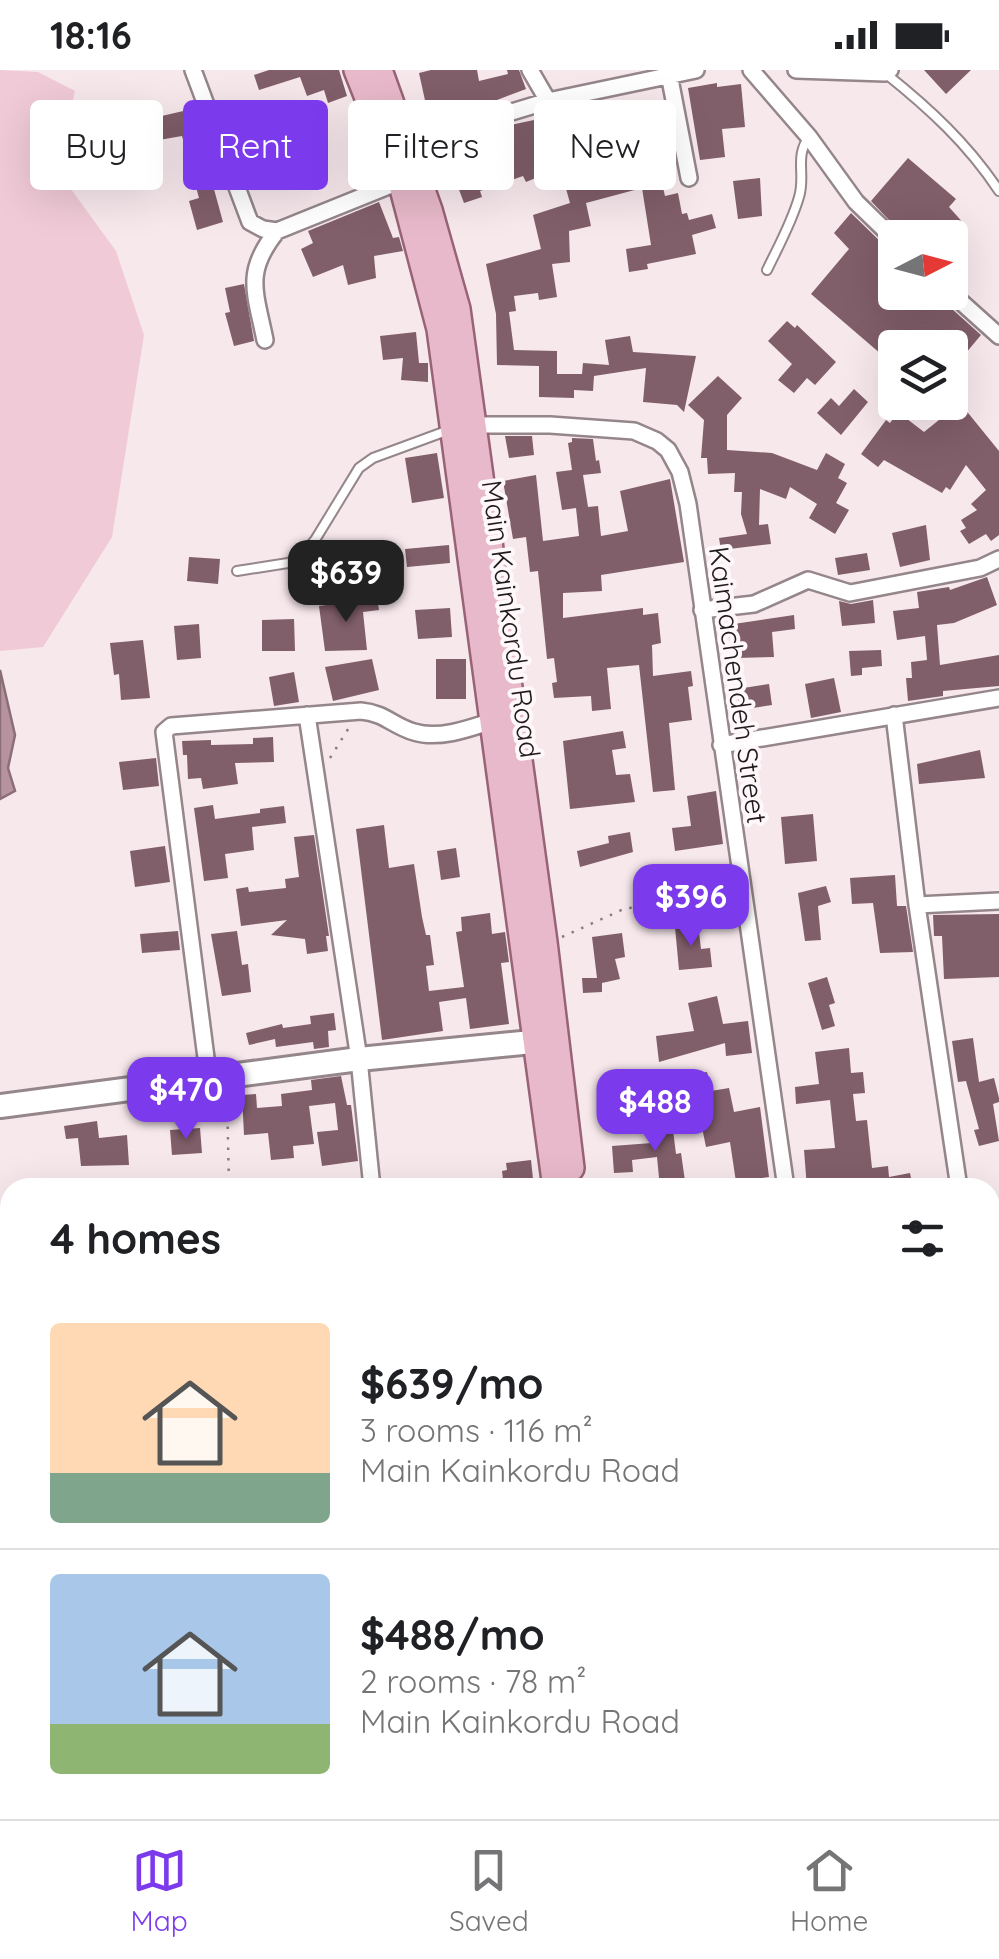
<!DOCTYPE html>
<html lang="en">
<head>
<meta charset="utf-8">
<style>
	:root { --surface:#fff; --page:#f2f2f2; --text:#202124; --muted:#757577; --line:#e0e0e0; --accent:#7c3aed }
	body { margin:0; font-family:Quicksand,sans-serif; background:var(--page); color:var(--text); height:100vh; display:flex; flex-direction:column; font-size:38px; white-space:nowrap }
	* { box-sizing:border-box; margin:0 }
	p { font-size:32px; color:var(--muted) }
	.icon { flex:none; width:55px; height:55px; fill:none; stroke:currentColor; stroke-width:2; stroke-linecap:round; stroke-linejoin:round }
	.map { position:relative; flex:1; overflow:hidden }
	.drawer { position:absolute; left:0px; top:1108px; width:1000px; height:642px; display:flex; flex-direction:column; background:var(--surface); border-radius:30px 30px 0 0; box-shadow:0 10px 40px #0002 }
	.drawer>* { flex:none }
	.guide { position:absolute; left:30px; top:30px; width:940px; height:90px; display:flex; gap:20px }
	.needle { width:65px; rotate:84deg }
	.tools { position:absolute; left:878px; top:150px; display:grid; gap:20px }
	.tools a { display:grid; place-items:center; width:90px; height:90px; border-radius:10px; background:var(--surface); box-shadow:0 10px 40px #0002; font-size:50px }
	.price { position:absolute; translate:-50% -85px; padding:0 22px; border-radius:20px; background:var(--accent); color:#fff; font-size:32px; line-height:65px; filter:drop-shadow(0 2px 5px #0008) }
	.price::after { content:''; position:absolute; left:50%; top:60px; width:30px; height:22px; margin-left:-15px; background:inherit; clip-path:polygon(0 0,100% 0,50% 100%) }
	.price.current { background:#222; color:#fff }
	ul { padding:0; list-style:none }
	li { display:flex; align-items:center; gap:30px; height:250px; padding:0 50px }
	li+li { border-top:2px solid var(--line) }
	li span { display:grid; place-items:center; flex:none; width:280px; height:200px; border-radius:10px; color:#555 }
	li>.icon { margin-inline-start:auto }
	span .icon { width:120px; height:120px; fill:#fffc; stroke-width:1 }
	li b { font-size:42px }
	h2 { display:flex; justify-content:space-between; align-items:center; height:120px; padding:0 50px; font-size:42px }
	.chip { padding:0 35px; border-radius:10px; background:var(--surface); box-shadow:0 10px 40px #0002; font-size:35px; line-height:90px }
	.chip.current { background:var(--accent); color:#fff }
	.status { display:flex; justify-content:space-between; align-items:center; height:70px; padding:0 50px; background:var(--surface); direction:ltr }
	.status svg { height:28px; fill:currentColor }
	.tabs { display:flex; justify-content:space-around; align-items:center; height:140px; border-top:2px solid var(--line); background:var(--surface); font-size:28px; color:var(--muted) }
	.tabs a { display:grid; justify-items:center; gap:5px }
	.tabs .current { color:var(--accent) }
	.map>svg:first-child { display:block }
</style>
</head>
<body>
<div class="status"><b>18:16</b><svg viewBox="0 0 49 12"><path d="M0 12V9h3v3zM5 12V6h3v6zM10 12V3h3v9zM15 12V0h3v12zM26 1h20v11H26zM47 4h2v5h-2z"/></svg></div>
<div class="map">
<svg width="999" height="1749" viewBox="0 0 999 1749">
	<rect width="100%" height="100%" fill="#f7e8ec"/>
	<path fill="#f0cad7" d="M0,0L38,2L75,21L57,100L116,181L144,265L112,467L43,577L0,581Z"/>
	<path fill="#b7929f" stroke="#8a6e78" stroke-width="2.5" d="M0,600L15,665L8,698L15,721L0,729Z"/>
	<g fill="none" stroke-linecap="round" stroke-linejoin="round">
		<path stroke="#8a6e78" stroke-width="5" d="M125,1740V1749"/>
	</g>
	<path fill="#805e6a" d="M269,0H339L347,26L328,33L324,20L307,26L300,7L259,20L254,5Z
		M431,0H477L479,11L508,4L507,0H519L526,19L497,30L498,33L483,36L482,33L428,44L419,3Z
		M924,0H971L946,24Z
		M717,13V17L741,14L745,57L722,59L725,87L700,90L688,18Z
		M663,30L674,90L657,92L665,126L678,123L682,144L687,143L689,150L712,144L716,158L692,165L696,184L647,194L648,199L629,202L626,179L651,175L642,118L586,133L591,156L569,161L570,192L552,194L557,227L539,230L538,223L514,226L516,241L509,242L514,280L557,281V304H582L583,293L609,295L605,270L630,266L633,282L696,286L684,342L677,335L643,332L646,298L594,306L593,321L574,320V328L539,327V296L497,295L496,244L486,194L541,179L533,145L570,133L561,101L556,102L555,100L526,112L523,106L480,121L482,127L464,133L443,77L471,67L479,90L511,77L501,57L534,50L539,68L563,60L560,49Z
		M192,39L223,152L197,160L189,131L199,128L182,66L142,73L137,47L152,44L153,48Z
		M908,88L956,129L949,137L966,156L950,171L936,160L930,168H906L871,131Z
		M760,108L762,146L738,149L733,111Z
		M379,132L393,168L399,167L403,181L374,186L376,208L348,215L343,195L313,207L301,179L313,173L308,161Z
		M851,143L887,178L895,181V222H939L942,230L981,265L950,302V278H895V296L811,224L849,179L834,163Z
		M244,214L254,271L234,276L225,243L230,242L225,218Z
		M787,251L795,258L797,255L836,292L815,315L807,308L794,323L778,310L792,294L768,271Z
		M416,262L419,293H428V312L401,310L403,288L383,290L380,266Z
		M718,306L742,328L727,345V380L772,383L817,400L826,383L845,394L838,408L847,413L836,433L849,440L835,464L809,448L817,434L790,417L786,429L760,419L759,455L768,454L771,474L721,480L719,468L747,464L741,444L742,422H734L735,403L708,404L707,388H701L704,350L688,335Z
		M854,319L868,332L841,365L817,343L831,328L839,336Z
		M960,333L999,381V465L991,471L986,464L969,474L960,461L966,458L961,450L977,440L971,434L986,420L966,395L950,420L946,417L942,423L884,390L878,397L861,384L886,350L890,353L898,342L924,362Z
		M505,366H532L534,385L509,388Z
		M572,368L593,369L596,391L599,390L601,403L583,405L588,437L598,436L601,466L628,461L620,421L670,409L684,492L601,505L602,521L563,523V548L643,538V545L658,543L661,573L652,575L653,606L691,601L693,616L688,617L692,650L669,653L675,720L653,722L639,595L607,598L611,639L592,641L591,626L554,628L552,613L557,612L554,588L547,589L538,501L530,502L526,467L513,469L503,411L536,405L543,471L579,466L576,438L562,440L556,402L572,400L568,373L572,372Z
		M437,383L444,428L412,433L405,388Z
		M926,455L930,490L900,497L892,463Z
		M449,475L450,493L407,497L405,479Z
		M867,483L870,500L838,505L835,488Z
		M189,487L220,489L218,514L187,511Z
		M987,507L997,535L954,553L937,555L940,595L999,585V616L943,621V626L908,631L906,608H912L911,592L927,590L925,566L897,570L893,541L919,538L917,522L949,517L950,520Z
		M377,528L379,540L363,542L367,580L325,581L319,536Z
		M873,530L875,553L842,556L839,531L851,534Z
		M450,538L452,567L418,569L415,540Z
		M794,545L795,559L772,562L774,587L736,588L735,567L729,568L727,555Z
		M294,549L295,581H262V550Z
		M199,554L201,588L177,590L174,556Z
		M143,570L150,628L121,630L119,604L114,605L110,573Z
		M881,580L882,596L862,598V605L851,606L849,581Z
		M372,589L379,620L333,631L325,597Z
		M436,589H466V629H436Z
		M294,602L299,632L274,636L269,607Z
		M834,608L841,642L811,648L805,614Z
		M769,614L772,635L740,640L737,619Z
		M623,661L626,678L612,680L616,705L630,704L635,732L570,739L563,671Z
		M273,667L274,692L235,693L238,714L203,719L201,708L188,709L187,685H183L182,671L211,670V675L253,674V668Z
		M980,680L985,708L919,714L917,694Z
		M156,688L159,716L123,720L119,692Z
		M716,721L723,774L675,781L672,758L691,756L687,726Z
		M213,735L215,749L260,743V739L284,736L286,753L252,757L254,780L225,784L228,808L204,811L194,738Z
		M813,744L817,791L785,794L781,747Z
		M384,755L389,798L414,794L422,847L426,865H430L434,895L426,896L429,921L464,917L456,862L462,861L461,847L490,843L492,864L505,862L509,892L501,893L509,954L470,959L466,928L439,932L443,961L382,970L356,759Z
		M630,762L633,782L580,797L577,781L609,773L608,766Z
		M314,765L329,866H326L328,881L307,884L305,869L271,865L287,850L241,856L236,819L248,817L249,822L286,818L285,809L299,807L294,767Z
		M165,776L170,812L135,817L130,781Z
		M456,778L460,807L441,810L437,781Z
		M895,805L897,836H906L913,882L880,883L873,833L852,834L850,808Z
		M826,816L831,832L818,836L821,870L805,871L798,823Z
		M999,844V907L944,909L942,866H934L933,845Z
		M698,854L701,879L710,878L712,897L679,900L675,857Z
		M178,861L180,880L142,883L140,864Z
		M237,861L242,895L248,894L251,922L222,926L211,864Z
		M622,863L625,887L615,889L620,909L602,913V922L583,923L582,908H597L592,867Z
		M827,907L835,933L829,935L835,956L822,960L808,913Z
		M717,926L723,954L748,951L752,983L726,986L725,973L659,992L656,966L694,961L688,933Z
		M334,943L336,960L328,961L329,977L314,979L313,972L276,977L275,969L249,975L246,963L282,954L283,958L311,954L310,946Z
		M973,968L979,1012L994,1008L999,1028V1032L993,1034L999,1071L979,1076L974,1060L979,1059L966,1011L958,1012L952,971Z
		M849,978L851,1003L863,1002L865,1023L853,1024L856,1051L867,1050L872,1098L888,1096L889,1107L910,1103L913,1118H807L804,1080L835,1078L830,1030L796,1034L795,1017L819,1014L815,982Z
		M707,1002L711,1021L729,1018L734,1042L760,1037L769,1107L736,1112L730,1072L706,1077L696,1028L664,1032L662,1010Z
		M341,1006L347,1035H351L358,1091L322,1096L317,1062L338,1060L335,1033L309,1036L314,1074L293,1076L294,1088L271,1090L268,1063L244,1065L242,1025L256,1024L257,1038L282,1036L281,1024L312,1020L311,1010Z
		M671,1044L676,1084L681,1083L686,1118H660L657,1087L632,1090L633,1102L614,1103L612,1076L652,1073L648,1047Z
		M97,1051L99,1068L127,1065L129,1095L81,1096L78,1068L66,1069L64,1056Z
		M200,1058L202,1083L172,1085L170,1060Z
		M531,1090L534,1118H504L502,1101L507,1100L506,1093Z"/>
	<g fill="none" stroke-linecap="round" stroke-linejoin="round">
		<defs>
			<path id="service" d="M885,3C929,38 968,74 999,121
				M767,200C778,177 792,152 799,127C806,105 794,87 809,67
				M237,501L288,493L300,487L315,470L359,398L373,388L449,360"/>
			<path id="minor" d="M193,0L250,152L263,159L277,161L401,111
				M530,0L548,31
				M751,0L809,67L856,132L895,170
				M796,0L885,3L890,0
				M669,4L689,108
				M400,76L548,31L696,0
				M950,222L999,266
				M265,270C255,221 244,202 277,161
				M466,355H550L634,361L657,371L668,380L680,402L688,434L786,1118
				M702,540L754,534L808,510L850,523L980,498L999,489
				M307,645L359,989L372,1118
				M894,645L917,835L959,1118
				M721,675L999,628
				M917,835L999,831
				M209,1011L164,662L171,656L361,641C385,643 393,656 414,662C439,670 471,658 495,650
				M990,1304L998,1347
				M990,1501L999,1499
				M990,1621L999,1619
				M730,1740L732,1749
				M883,1740L884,1749"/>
			<path id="secondary" d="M0,1036L359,989L552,970"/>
			<path id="primary" d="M357,0L401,111L440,259L556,1118
				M379,0L429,140L457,239L544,872L571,1098
				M638,1740L639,1749"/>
		</defs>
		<use href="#service" stroke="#94868b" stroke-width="12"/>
		<use href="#minor" stroke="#94868b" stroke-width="20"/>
		<use href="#secondary" stroke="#94868b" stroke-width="28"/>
		<use href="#primary" stroke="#986376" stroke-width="30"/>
		<path stroke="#8a7f82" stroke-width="2.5" stroke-dasharray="2.5 8" stroke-linecap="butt" d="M330,688L350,656
			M562,867L626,838L732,835
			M227,1025L229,1116"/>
		<use href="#service" stroke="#fff" stroke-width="8"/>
		<use href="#minor" stroke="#fff" stroke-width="15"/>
		<use href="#secondary" stroke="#fff" stroke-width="22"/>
		<use href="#primary" stroke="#e8b9ca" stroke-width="25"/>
	</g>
	<g text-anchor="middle" stroke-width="8" stroke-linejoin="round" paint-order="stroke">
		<g font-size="28" fill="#201a1c" stroke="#fef8fa">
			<text transform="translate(511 549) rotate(82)" y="10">Main Kainkordu Road</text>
			<text transform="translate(738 615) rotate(82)" y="10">Kaimachendeh Street</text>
		</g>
	</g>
</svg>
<div class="tools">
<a><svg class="needle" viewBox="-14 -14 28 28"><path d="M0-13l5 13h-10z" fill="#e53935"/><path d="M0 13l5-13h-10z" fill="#757577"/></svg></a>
<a><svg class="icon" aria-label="layers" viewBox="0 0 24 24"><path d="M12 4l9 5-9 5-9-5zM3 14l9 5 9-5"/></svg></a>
</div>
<b class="price current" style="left:346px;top:555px">$639</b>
<b class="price" style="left:691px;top:879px">$396</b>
<b class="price" style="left:186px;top:1072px">$470</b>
<b class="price" style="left:655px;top:1084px">$488</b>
<div class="guide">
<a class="chip">Buy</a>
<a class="chip current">Rent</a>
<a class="chip">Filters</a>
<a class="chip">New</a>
</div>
<section class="drawer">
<h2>4 homes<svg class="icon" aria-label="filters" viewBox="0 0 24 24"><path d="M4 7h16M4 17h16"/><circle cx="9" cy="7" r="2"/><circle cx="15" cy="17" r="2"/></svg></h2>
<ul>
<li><span style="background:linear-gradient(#ffd9b3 75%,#7fa58c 0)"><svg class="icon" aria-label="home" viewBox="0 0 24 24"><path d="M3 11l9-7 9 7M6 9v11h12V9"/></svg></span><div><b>$639/mo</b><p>3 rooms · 116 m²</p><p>Main Kainkordu Road</p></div></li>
<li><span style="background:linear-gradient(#a9c7e8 75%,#8fb573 0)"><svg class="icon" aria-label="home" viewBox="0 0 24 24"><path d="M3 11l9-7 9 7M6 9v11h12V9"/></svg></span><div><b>$488/mo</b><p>2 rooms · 78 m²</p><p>Main Kainkordu Road</p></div></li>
</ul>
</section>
</div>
<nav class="tabs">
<a class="current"><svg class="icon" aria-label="map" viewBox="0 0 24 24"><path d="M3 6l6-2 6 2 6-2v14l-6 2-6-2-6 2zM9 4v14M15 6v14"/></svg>Map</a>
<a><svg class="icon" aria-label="saved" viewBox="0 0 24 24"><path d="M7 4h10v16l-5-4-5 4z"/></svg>Saved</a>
<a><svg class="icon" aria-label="home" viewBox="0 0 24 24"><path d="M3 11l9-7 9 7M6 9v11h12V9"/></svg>Home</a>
</nav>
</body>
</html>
